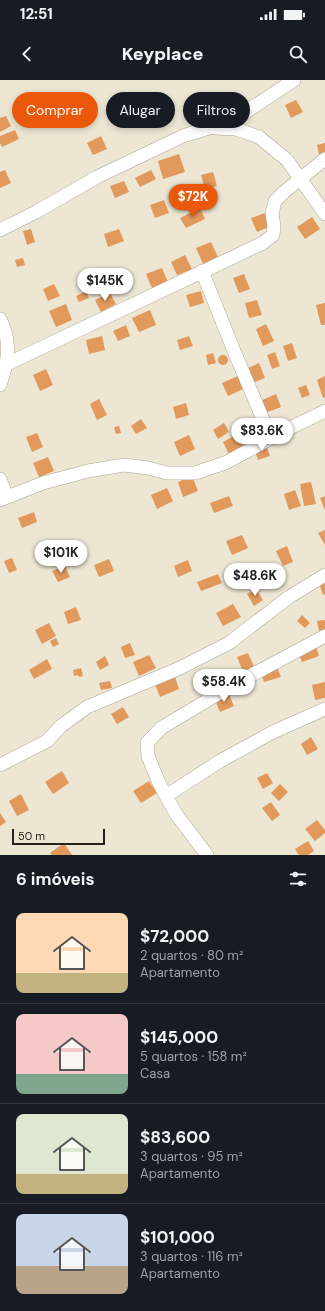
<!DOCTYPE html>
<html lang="pt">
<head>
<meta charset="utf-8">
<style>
	:root { --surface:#171b24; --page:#20242c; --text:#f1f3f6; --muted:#9ea1a6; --line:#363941; --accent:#ea580c }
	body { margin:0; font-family:"DM Sans",sans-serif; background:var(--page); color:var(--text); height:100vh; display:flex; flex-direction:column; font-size:15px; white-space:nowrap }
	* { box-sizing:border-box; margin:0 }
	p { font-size:13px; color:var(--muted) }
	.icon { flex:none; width:22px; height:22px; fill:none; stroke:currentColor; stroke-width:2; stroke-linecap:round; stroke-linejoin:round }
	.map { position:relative; height:775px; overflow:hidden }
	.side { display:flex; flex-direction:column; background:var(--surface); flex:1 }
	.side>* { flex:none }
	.banner { position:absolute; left:12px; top:12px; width:301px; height:36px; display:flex; gap:8px }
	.scale { position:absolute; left:12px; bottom:10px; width:93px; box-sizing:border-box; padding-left:4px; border:2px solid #26231c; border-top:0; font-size:11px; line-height:14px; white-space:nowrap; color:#26231c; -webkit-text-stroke:3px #ece6d3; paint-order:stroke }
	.price { position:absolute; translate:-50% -34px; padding:0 9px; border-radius:14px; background:#fff; color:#222; font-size:13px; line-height:26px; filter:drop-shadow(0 1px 2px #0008) }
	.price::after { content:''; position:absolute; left:50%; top:24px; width:12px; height:9px; margin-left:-6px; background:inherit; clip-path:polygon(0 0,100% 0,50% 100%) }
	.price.active { background:var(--accent); color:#fff }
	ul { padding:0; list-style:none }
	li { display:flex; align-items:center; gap:12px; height:100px; padding:0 16px }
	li+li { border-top:1px solid var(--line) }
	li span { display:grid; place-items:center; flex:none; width:112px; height:80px; border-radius:8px; color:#555 }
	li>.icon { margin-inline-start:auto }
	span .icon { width:48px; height:48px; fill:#fffc; stroke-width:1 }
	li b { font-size:17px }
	h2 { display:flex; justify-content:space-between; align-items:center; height:48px; padding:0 16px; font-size:17px }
	.chip { padding:0 14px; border-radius:18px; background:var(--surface); box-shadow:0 2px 6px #0003; font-size:14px; line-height:36px }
	.chip.active { background:var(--accent); color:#fff }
	.status { display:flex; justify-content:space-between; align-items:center; height:28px; padding:0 20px; background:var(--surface); direction:ltr }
	.status svg { height:11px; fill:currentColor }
	header { display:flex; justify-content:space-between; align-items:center; height:52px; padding:0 16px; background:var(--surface); font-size:18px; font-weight:800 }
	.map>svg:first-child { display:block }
</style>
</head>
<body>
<div class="status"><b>12:51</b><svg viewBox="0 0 49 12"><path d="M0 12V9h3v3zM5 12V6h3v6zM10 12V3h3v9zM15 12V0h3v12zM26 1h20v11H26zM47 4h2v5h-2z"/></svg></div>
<header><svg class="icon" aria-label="back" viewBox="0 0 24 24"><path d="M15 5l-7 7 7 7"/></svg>Keyplace<svg class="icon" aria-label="search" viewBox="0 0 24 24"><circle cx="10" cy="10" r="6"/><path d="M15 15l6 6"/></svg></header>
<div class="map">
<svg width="325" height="775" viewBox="0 0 325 775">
	<rect width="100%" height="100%" fill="#ece6d3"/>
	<path fill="#e1995c" d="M296,20L303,32L291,38L285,25Z
		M6,36L11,46L0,52V38Z
		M15,50L19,59L2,67L0,63V56Z
		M101,56L107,69L93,75L87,63Z
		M325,63V73L319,74L317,65Z
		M179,74L185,92L163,99L158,81Z
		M5,90L11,103L0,108V92Z
		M151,90L156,99L140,107L135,98Z
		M213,92L217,106L205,109L201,95Z
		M124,101L129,112L115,118L110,106Z
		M194,110L200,125L184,131L178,116Z
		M164,120L169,133L155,138L150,125Z
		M200,128L205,139L186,148L180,138Z
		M265,133L271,146L257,152L251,138Z
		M312,137L320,149L305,159L297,147Z
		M31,149L35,162L27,165L23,151Z
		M119,149L124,161L108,167L104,154Z
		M211,162L218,177L203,184L196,168Z
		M185,175L192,189L177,195L171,182Z
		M23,178L25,185L17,187L15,180Z
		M162,188L168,202L152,208L146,194Z
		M244,194L250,209L239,213L233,198Z
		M54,204L60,216L48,221L43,209Z
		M86,211L89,218L79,222L76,216Z
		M201,211L204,223L190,227L186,215Z
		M110,213L116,224L101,232L95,220Z
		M257,220L262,235L249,238L245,223Z
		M325,223V245H321L316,225Z
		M66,224L72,240L56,247L49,231Z
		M150,230L156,245L139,252L132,238Z
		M266,244L274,261L263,266L256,249Z
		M126,245L130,256L118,261L113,251Z
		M102,256L105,270L89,274L86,260Z
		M189,256L193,266L180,270L177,260Z
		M292,263L297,278L288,281L283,266Z
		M275,272L280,286L272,289L267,275Z
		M213,273L216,283L208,285L206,275Z
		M218 280a5 5 0 1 1 10 0a5 5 0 1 1-10 0Z
		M259,283L265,298L252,303L246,289Z
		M46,289L53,305L40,311L33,295Z
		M238,296L243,309L228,316L222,303Z
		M325,296V317L323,318L317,300Z
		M306,305L310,315L302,318L298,308Z
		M276,314L281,327L265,333L260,321Z
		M99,319L107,335L97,340L90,324Z
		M186,323L189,335L176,339L173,327Z
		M141,339L147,348L136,354L131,346Z
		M224,343L229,352L218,359L213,350Z
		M119,346L121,353L116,354L114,347Z
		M257,346L262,355L249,362L245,352Z
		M37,353L43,367L32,372L26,357Z
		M238,354L246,369L230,376L223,362Z
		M189,355L195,369L180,376L174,362Z
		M266,364L270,376L258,380L254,368Z
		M48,377L54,391L39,397L33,383Z
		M192,396L198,411L183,417L178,402Z
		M311,402L316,424L304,426L300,404Z
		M167,408L173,421L157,429L151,415Z
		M295,410L301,426L289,430L284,414Z
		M229,416L233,426L214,433L210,423Z
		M325,416V430L320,418Z
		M34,432L37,442L22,448L18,438Z
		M325,450V465L318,453Z
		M242,455L248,468L232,475L226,461Z
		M49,464L55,475L41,482L35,471Z
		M287,466L293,482L283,486L276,471Z
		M12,478L17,490L9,493L4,481Z
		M109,479L114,491L99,497L94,485Z
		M188,480L192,491L178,497L174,486Z
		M65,486L70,497L58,502L52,491Z
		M218,494L222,503L201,511L197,502Z
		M325,501V514L323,515L319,503Z
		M256,509L263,520L254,526L247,514Z
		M233,524L241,537L223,546L216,533Z
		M76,527L81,540L68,544L64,532Z
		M302,535L310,543L305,548L297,541Z
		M325,540V550L319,551L317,541Z
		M49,543L56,556L42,564L35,550Z
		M56,558L59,564L53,567L50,561Z
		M130,563L135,575L125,578L121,567Z
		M316,566L319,576L302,582L298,572Z
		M248,573L255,589L244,594L237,577Z
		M149,575L156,588L139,596L133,582Z
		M105,576L109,585L100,590L96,582Z
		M47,579L52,589L34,599L29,590Z
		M277,587L281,597L264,602L261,593Z
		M81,588L83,596L79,597L78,595L74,596L73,590Z
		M175,597L179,609L160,617L155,604Z
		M110,601L112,608L101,610L99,603Z
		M325,602V618L315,620L312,605Z
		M229,614L234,626L220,632L215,620Z
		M123,627L129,637L117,644L111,634Z
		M311,657L318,669L307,675L301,664Z
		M62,691L69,703L53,714L45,702Z
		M267,693L273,703L263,709L257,698Z
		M149,701L157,713L141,723L133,711Z
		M280,704L288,712L279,721L271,713Z
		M21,714L29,730L17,736L9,721Z
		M271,722L280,735L272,741L262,728Z
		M0,733L6,742L0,746Z
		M317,740L325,750V753L315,761L305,749Z
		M308,761L314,771L308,775H299L295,769Z
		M64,763L72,775H52L50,773Z"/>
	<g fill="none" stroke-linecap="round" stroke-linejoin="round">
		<defs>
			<path id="minor" d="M215,48L236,49L259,57L287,80L325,134
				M0,150L36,132L97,97L183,56L212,47L238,37L294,0
				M202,191L234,271L271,358
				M0,239C12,262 8,281 0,305
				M7,284L263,163L273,155L274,146L272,134L275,121L284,112L325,79
				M0,399L7,417
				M0,420L43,403L88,391L124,385L148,388L167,393H195L225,383L292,347L325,331
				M0,685L47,661L61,646L87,627L180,588L229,563L289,517L325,495
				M166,716L220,681L273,652L325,629
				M207,775L176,734L159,703L148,676L147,663L161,648L231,606L325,556"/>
		</defs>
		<use href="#minor" stroke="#aba593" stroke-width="14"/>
		<use href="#minor" stroke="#fff" stroke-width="13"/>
	</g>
</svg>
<div class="scale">50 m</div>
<b class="price active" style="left:193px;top:138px">$72K</b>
<b class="price" style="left:105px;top:222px">$145K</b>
<b class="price" style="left:262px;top:372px">$83.6K</b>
<b class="price" style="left:61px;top:494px">$101K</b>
<b class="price" style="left:255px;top:517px">$48.6K</b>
<b class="price" style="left:224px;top:623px">$58.4K</b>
<div class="banner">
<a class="chip active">Comprar</a>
<a class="chip">Alugar</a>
<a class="chip">Filtros</a>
</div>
</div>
<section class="side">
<h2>6 imóveis<svg class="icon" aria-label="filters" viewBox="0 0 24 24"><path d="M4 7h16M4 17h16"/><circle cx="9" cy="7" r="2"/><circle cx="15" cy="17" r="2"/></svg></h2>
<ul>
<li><span style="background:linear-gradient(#ffd9b3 75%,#c2b280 0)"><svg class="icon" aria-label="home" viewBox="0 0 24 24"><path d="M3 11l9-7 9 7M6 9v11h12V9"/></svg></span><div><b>$72,000</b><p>2 quartos · 80 m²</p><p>Apartamento</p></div></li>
<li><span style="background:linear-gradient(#f6c9c9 75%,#7fa58c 0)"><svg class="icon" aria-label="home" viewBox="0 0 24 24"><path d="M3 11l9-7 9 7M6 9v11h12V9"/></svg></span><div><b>$145,000</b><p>5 quartos · 158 m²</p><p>Casa</p></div></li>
<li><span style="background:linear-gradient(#dfe7d0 75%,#c2b280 0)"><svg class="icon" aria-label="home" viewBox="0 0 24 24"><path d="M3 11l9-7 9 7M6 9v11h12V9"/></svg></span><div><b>$83,600</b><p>3 quartos · 95 m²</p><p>Apartamento</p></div></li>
<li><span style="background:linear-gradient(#c9d6e8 65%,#b9a48a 0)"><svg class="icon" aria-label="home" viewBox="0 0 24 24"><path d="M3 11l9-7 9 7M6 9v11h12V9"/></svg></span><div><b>$101,000</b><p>3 quartos · 116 m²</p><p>Apartamento</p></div></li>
</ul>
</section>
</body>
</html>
